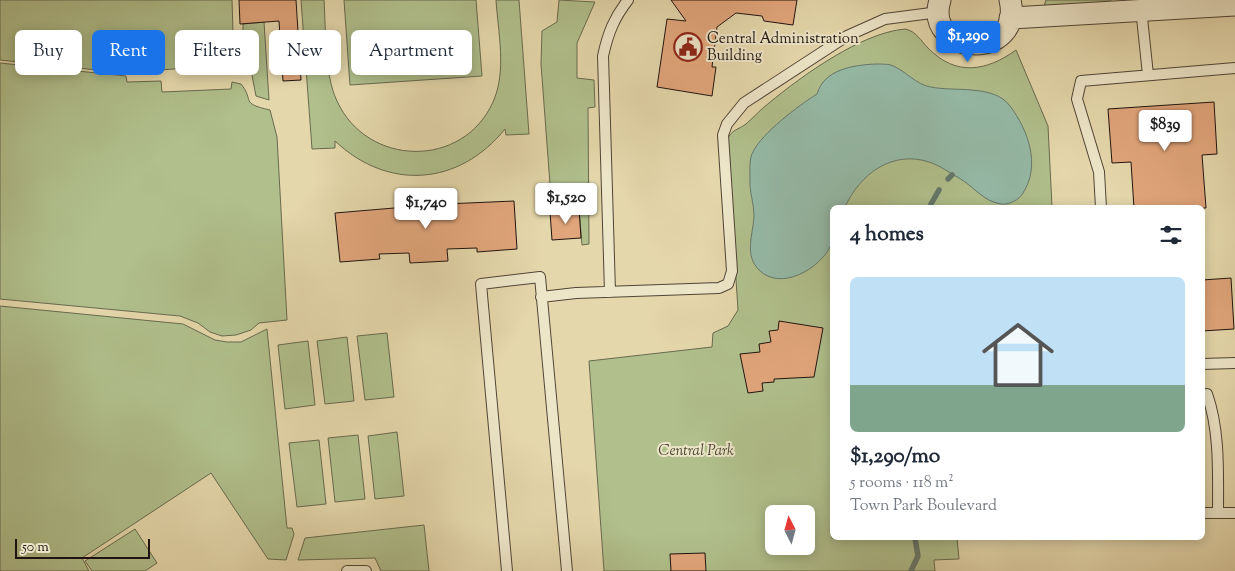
<!DOCTYPE html>
<html lang="en">
<head>
<meta charset="utf-8">
<style>
	:root { --surface:#fff; --page:#f6f6f7; --text:#1f2937; --muted:#747a83; --line:#e0e1e3; --accent:#1a73e8 }
	body { margin:0; font-family:"Sorts Mill Goudy",serif; background:var(--page); color:var(--text); height:100vh; display:flex; flex-direction:column; font-size:19px; white-space:nowrap }
	* { box-sizing:border-box; margin:0 }
	p { font-size:16px; color:var(--muted) }
	.icon { flex:none; width:28px; height:28px; fill:none; stroke:currentColor; stroke-width:2; stroke-linecap:round; stroke-linejoin:round }
	.map { position:relative; flex:1; overflow:hidden }
	.sheet { position:absolute; left:830px; top:205px; width:375px; height:335px; display:flex; flex-direction:column; background:var(--surface); border-radius:8px; box-shadow:0 2px 12px #0003 }
	.sheet>* { flex:none }
	.banner { position:absolute; left:15px; top:30px; width:475px; height:45px; display:flex; gap:10px }
	.needle { width:32px; rotate:354deg }
	.fabs { position:absolute; left:765px; top:505px; display:grid; gap:10px }
	.fabs a { display:grid; place-items:center; width:50px; height:50px; border-radius:8px; background:var(--surface); box-shadow:0 2px 12px #0003; font-size:25px }
	.scale { position:absolute; left:15px; bottom:12px; width:135px; box-sizing:border-box; padding-left:5px; border:2px solid #1f140f; border-top:0; font-size:14px; line-height:18px; white-space:nowrap; color:#1f140f; -webkit-text-stroke:4px #ede5c8; paint-order:stroke }
	.price { position:absolute; translate:-50% -42px; padding:0 11px; border-radius:5px; background:#fff; color:#222; font-size:16px; line-height:32px; filter:drop-shadow(0 1px 2px #0008) }
	.price::after { content:''; position:absolute; left:50%; top:30px; width:15px; height:11px; margin-left:-8px; background:inherit; clip-path:polygon(0 0,100% 0,50% 100%) }
	.price.selected { background:var(--accent); color:#fff }
	ul { padding:0; list-style:none }
	li { display:grid; align-content:center; gap:10px; height:265px; padding:0 20px }
	li+li { border-top:1px solid var(--line) }
	li span { display:grid; place-items:center; height:155px; border-radius:8px; color:#555 }
	li>.icon { margin-inline-start:auto }
	span .icon { width:90px; height:90px; fill:#fffc; stroke-width:1 }
	li b { font-size:21px }
	h2 { display:flex; justify-content:space-between; align-items:center; height:60px; padding:0 20px; font-size:21px }
	.chip { padding:0 18px; border-radius:8px; background:var(--surface); box-shadow:0 2px 12px #0003; font-size:18px; line-height:45px }
	.chip.selected { background:var(--accent); color:#fff }
	.map>svg:first-child { display:block }
</style>
</head>
<body>
<div class="map">
<svg width="1235" height="571" viewBox="0 0 1235 571">
	<rect width="100%" height="100%" fill="#e4d7ab"/>
	<filter id="stains"><feTurbulence type="fractalNoise" baseFrequency=".004" numOctaves="4"/><feColorMatrix values="0 0 0 0 .2 0 0 0 0 .09 0 0 0 0 .02 0 0 0 .5 -.17"/></filter>
	<radialGradient id="worn" r=".72"><stop offset=".6" stop-color="#630" stop-opacity="0"/><stop offset="1" stop-color="#630" stop-opacity=".3"/></radialGradient>
	<path fill="#b0bf8c" stroke="#686a4e" fill-rule="evenodd" d="M0,0H232L233,33L226,45L208,66L126,73L0,60Z
		M301,0H324C326,30 324,74 337,101C367,167 463,169 493,102C507,71 498,32 496,0H519L529,134L506,135L505,129C459,186 388,191 335,141V148L312,149Z
		M344,0H476L482,76L350,85Z
		M559,0L595,2L577,43V78L594,80L595,107L588,108L589,244L582,245L579,209L552,211L541,64L542,31L557,22Z
		M1046,0H1111L1110,4L1044,6Z
		M264,22L269,100L256,96L248,55H257L255,35H243V24Z
		M905,29C916,31 921,41 928,48C956,77 987,71 1016,50L1048,126L1052,207L832,208V538H957L959,559L934,560L935,571H604L589,361L712,347L713,333L728,326L738,310L727,140C732,129 738,130 746,124C754,117 761,109 769,103C803,75 861,33 905,29ZM774,514H806V546H774Z
		M0,63L126,76L127,82L161,81L162,92L231,89L232,82L241,84C255,101 239,103 270,110L277,137L287,320L259,323L251,330L236,335L222,336L210,332L198,323L180,316L0,299Z
		M0,306L183,324L215,340L227,342H241L267,329L287,528H292L294,534L286,560L268,559L211,473L82,558L89,571H0Z
		M387,333L394,397L365,400L357,336Z
		M347,337L354,401L325,404L317,341Z
		M308,341L315,405L285,409L278,345Z
		M397,432L404,496L375,499L368,436Z
		M358,435L365,499L335,502L328,438Z
		M319,440L326,504L297,507L289,443Z
		M424,525L429,571H381L375,558L298,560L305,538Z
		M135,529L157,563L145,571H92L85,561Z"/>
	<path fill="#95baa7" stroke="#66786a" d="M876,64C881,64 887,64 891,65C905,70 916,85 931,87C954,92 994,84 1010,106C1028,130 1041,165 1023,193C1019,200 1009,205 1001,204C984,202 973,186 959,178C950,173 939,165 929,162C892,150 860,174 845,207L832,208C832,218 836,236 831,245C821,268 781,292 759,270C744,255 753,235 754,216C754,203 749,191 750,178C750,171 749,158 753,152C762,133 798,106 817,94C824,69 854,65 876,64Z"/>
	<g fill="none" stroke-linecap="round" stroke-linejoin="round">
		<path stroke="#66786a" stroke-width="5.5" d="M948,179L952,175
			M931,204L939,190
			M911,571L918,556L915,538"/>
	</g>
	<path fill="#e1a57b" stroke="#1f140f" d="M239,0H296L301,80L283,81L279,21L240,24Z
		M671,0H797L793,25L764,21L762,16L736,13L717,27L712,67H716L712,96L657,87L667,19L686,21Z
		M1214,102L1217,154L1202,155L1206,208H1134L1131,162L1112,163L1108,109Z
		M442,195L445,204L514,201L517,249L477,252V248L447,249L448,261L410,263L409,253L379,254L380,259L340,262L335,213L406,207L405,197Z
		M579,209L581,238L552,240L550,212Z
		M1231,278L1234,329L1202,331V280Z
		M779,321L823,328L814,377L774,379V382L762,383L763,391L748,393L740,354L760,352L759,344L771,342L769,331L778,330Z
		M705,553L706,571H671L670,554Z"/>
	<g fill="none" stroke-linecap="round" stroke-linejoin="round">
		<defs>
			<path id="lane" d="M1141,8L1148,75
				M1101,208L1099,172L1077,99L1081,81L1235,68
				M610,292L603,56C608,33 614,18 628,0
				M541,297L576,293L719,288L728,284L732,271L723,135L727,124L744,103L847,36L885,19L939,12
				M1202,364L1235,363
				M1207,394C1220,431 1218,473 1218,512
				M1202,513H1235
				M347,571H366
				M507,571L481,284L540,277L567,571"/>
			<path id="street" d="M940,0C923,56 1024,61 1010,0
				M1010,18L1235,5"/>
		</defs>
		<use href="#lane" stroke="#504536" stroke-width="12"/>
		<use href="#street" stroke="#504536" stroke-width="23"/>
		<use href="#lane" stroke="#ede5c8" stroke-width="10"/>
		<use href="#street" stroke="#ede5c8" stroke-width="21"/>
	</g>
	<defs>
		<symbol id="civic-ring" viewBox="-11 -11 22 22"><circle r="9.5" fill="#ede5c8" stroke="#8f2418" stroke-width="1.5"/><path d="M-.6-6.5H3V-4.5H.6V-3L4-1V1h2V6H-6V1h2V-1L-.6-3ZM-1.2 2.5V6h2.4V2.5Z" fill="#8f2418"/></symbol>
	</defs>
	<g fill-rule="evenodd">
		<use href="#civic-ring" x="672" y="31" width="32" height="32"/>
	</g>
	<g text-anchor="middle" stroke-width="4" stroke-linejoin="round" paint-order="stroke">
		<g font-size="15" fill="#1f140f" stroke="#ede5c8" text-anchor="start">
			<text x="707" y="43">Central Administration<tspan x="707" dy="17">Building</tspan></text>
		</g>
		<g font-size="15" font-style="italic" fill="#4a4734" stroke="#ede5c8">
			<text x="696" y="455">Central Park</text>
		</g>
	</g>
	<rect width="100%" height="100%" filter="url(#stains)"/>
	<rect width="100%" height="100%" fill="url(#worn)"/>
</svg>
<div class="fabs">
<a><svg class="needle" viewBox="-14 -14 28 28"><path d="M0-13l5 13h-10z" fill="#e53935"/><path d="M0 13l5-13h-10z" fill="#747a83"/></svg></a>
</div>
<div class="scale">50 m</div>
<b class="price selected" style="left:968px;top:63px">$1,290</b>
<b class="price" style="left:1165px;top:152px">$839</b>
<b class="price" style="left:566px;top:225px">$1,520</b>
<b class="price" style="left:426px;top:230px">$1,740</b>
<div class="banner">
<a class="chip">Buy</a>
<a class="chip selected">Rent</a>
<a class="chip">Filters</a>
<a class="chip">New</a>
<a class="chip">Apartment</a>
</div>
<section class="sheet">
<h2>4 homes<svg class="icon" aria-label="filters" viewBox="0 0 24 24"><path d="M4 7h16M4 17h16"/><circle cx="9" cy="7" r="2"/><circle cx="15" cy="17" r="2"/></svg></h2>
<ul>
<li><span style="background:linear-gradient(#bfe0f5 70%,#7fa58c 0)"><svg class="icon" aria-label="home" viewBox="0 0 24 24"><path d="M3 11l9-7 9 7M6 9v11h12V9"/></svg></span><div><b>$1,290/mo</b><p>5 rooms · 118 m²</p><p>Town Park Boulevard</p></div></li>
</ul>
</section>
</div>
</body>
</html>
